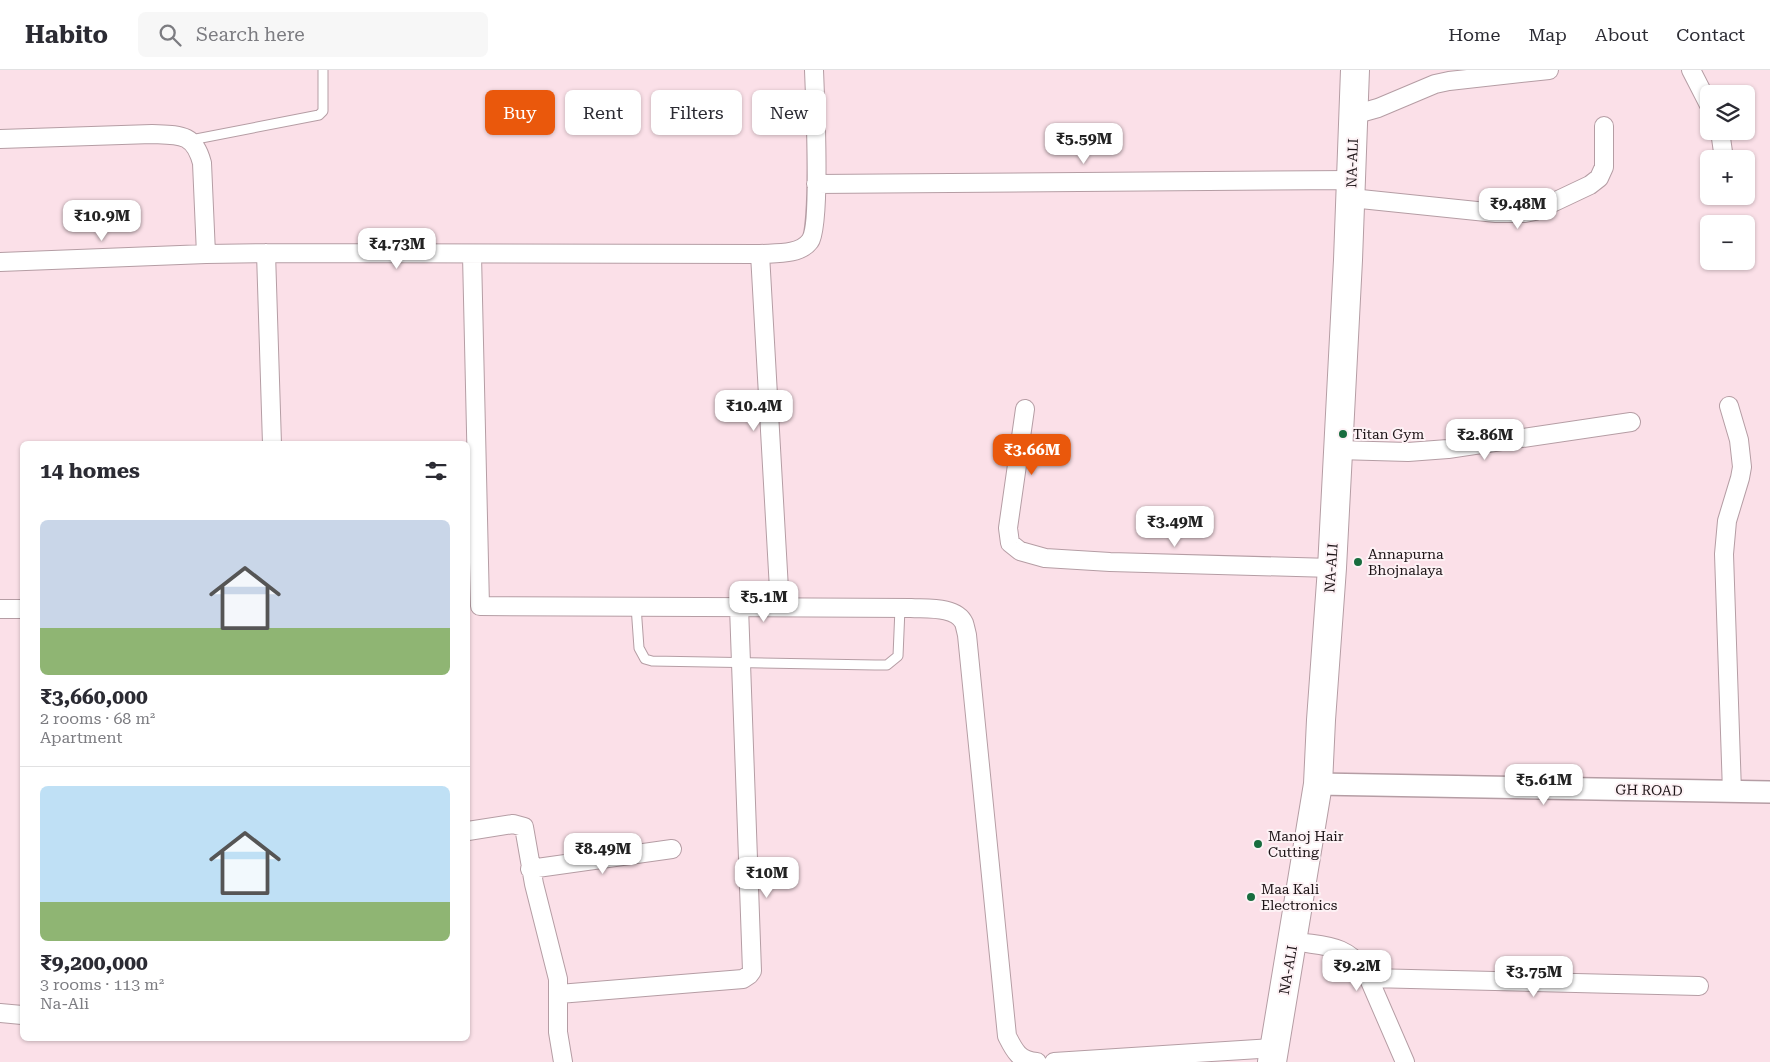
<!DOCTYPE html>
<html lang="en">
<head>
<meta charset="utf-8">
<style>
	:root { --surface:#fff; --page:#f7f7f7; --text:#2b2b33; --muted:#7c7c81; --line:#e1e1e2; --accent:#ea580c }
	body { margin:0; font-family:"Roboto Serif",serif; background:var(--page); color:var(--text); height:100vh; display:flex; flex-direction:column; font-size:19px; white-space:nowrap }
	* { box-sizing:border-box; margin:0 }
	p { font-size:16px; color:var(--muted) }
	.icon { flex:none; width:28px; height:28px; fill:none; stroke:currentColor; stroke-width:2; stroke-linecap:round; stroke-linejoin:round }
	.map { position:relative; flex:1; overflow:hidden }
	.sheet { position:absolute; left:20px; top:371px; width:450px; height:600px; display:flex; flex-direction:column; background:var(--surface); border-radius:8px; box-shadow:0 1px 4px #0004 }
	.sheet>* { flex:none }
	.banner { position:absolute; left:485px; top:20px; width:475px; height:45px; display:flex; gap:10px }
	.controls { position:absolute; left:1700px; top:15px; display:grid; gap:10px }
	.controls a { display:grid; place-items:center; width:55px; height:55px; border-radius:8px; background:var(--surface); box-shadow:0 1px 4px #0004; font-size:25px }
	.price { position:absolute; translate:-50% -42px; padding:0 11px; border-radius:10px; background:#fff; color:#222; font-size:16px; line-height:32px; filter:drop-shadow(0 1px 2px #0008) }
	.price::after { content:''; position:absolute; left:50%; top:30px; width:15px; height:11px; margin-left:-8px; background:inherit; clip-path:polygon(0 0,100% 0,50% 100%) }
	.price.active { background:var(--accent); color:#fff }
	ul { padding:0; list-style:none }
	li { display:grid; align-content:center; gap:10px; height:265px; padding:0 20px }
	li+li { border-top:1px solid var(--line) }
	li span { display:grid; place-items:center; height:155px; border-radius:8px; color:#555 }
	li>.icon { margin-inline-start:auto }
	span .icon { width:90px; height:90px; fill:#fffc; stroke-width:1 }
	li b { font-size:21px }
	h2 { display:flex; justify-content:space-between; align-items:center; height:60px; padding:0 20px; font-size:21px }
	.chip { padding:0 18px; border-radius:8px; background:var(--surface); box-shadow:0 1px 4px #0004; font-size:18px; line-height:45px }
	.chip.active { background:var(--accent); color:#fff }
	header { display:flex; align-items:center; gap:30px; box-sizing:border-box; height:70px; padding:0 25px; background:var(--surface); border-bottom:1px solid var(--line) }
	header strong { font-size:24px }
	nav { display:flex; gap:28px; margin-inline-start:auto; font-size:18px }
	.search { width:350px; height:45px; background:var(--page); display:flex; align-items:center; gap:12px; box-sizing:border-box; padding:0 18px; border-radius:8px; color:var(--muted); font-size:19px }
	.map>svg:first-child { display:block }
</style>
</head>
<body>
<header>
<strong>Habito</strong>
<div class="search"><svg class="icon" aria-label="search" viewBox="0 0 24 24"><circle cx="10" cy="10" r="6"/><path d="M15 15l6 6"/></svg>Search here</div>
<nav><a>Home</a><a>Map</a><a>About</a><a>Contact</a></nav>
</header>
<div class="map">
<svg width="1770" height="992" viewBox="0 0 1770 992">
	<rect width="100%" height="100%" fill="#fbe0e8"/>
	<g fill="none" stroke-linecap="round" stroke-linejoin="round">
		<defs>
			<path id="service" d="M191,70L319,45L323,41V0
				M636,536L639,578L645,589L652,591L875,595H887L898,586L900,538"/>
			<path id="minor" d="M1691,0L1709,35
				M1353,45L1378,38L1435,14L1449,11L1549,0
				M1720,61L1724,89
				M0,69L152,64C180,65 194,63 202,93L206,184L266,183L760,184C776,183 800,185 810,171C821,157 815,26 814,0
				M816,114L1351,110
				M1351,128L1496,143H1525L1535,141L1590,115L1599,108L1604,97V56
				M266,183L272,374
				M760,184L780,537
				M472,185L480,536L911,538C927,539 956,536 964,553C965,556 966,561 967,565L1007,966C1014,980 1019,991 1037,992
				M0,192L206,184
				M1729,336L1739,370L1742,397L1740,408L1727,451L1724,484L1732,722
				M1025,339L1008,458L1010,473L1020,481L1045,488L1110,492L1332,498
				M1338,380L1408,382L1448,379L1631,352
				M0,539H22
				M468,761L513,754L524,757L534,814L558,909V962L563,992
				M530,799L672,779
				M1293,871C1325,877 1345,873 1366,902L1405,992
				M1369,908L1699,916
				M559,924L743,909L749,905L752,901L739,537
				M0,943L22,945
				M1054,992L1274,978"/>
			<path id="tertiary" d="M1318,714L1770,722"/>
			<path id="primary" d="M1272,992L1318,714L1321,650L1332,498L1348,190L1355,0"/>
		</defs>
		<use href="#service" stroke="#b59da4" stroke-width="11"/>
		<use href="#minor" stroke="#b59da4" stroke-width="20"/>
		<use href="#tertiary" stroke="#b59da4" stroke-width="24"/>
		<use href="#primary" stroke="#b59da4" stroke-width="30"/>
		<use href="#service" stroke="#fff" stroke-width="9"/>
		<use href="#minor" stroke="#fff" stroke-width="18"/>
		<use href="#tertiary" stroke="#fff" stroke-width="21"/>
		<use href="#primary" stroke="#fff" stroke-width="28"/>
	</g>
	<g fill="#186c3e" stroke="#fdf2f5" stroke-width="2">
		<circle cx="1343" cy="364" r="5"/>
		<circle cx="1358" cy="492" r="5"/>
		<circle cx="1258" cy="774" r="5"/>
		<circle cx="1251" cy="827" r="5"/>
	</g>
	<g text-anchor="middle" stroke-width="4" stroke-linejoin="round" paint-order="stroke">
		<g font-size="14" fill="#1e1518" stroke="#fdf2f5">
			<text transform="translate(1352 93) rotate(-88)" y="5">NA-ALI</text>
			<text transform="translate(1331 498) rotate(-86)" y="5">NA-ALI</text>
			<text transform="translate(1649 720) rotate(1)" y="5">GH ROAD</text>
			<text transform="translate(1288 900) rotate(-80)" y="5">NA-ALI</text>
		</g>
		<g font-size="14" fill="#1e1518" stroke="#fdf2f5" text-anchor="start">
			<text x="1353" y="369">Titan Gym</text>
			<text x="1368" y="489">Annapurna<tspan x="1368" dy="16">Bhojnalaya</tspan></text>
			<text x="1268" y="771">Manoj Hair<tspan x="1268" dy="16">Cutting</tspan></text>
			<text x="1261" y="824">Maa Kali<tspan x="1261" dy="16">Electronics</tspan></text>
		</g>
	</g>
</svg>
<div class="controls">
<a><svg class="icon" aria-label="layers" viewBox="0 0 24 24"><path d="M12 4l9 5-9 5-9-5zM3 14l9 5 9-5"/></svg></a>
<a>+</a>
<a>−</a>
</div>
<b class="price" style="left:1084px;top:95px">₹5.59M</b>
<b class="price" style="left:1518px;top:160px">₹9.48M</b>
<b class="price" style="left:102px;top:172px">₹10.9M</b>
<b class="price" style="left:397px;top:200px">₹4.73M</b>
<b class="price" style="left:754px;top:362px">₹10.4M</b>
<b class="price" style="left:1485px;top:391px">₹2.86M</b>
<b class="price active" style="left:1032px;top:406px">₹3.66M</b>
<b class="price" style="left:1175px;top:478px">₹3.49M</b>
<b class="price" style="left:764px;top:553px">₹5.1M</b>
<b class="price" style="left:1544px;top:736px">₹5.61M</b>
<b class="price" style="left:603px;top:805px">₹8.49M</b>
<b class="price" style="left:767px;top:829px">₹10M</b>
<b class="price" style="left:1357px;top:922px">₹9.2M</b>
<b class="price" style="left:1534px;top:928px">₹3.75M</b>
<div class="banner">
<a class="chip active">Buy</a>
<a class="chip">Rent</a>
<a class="chip">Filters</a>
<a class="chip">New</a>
</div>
<section class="sheet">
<h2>14 homes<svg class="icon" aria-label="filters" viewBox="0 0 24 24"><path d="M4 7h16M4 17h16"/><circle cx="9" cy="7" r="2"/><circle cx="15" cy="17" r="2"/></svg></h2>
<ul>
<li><span style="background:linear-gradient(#c9d6e8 70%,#8fb573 0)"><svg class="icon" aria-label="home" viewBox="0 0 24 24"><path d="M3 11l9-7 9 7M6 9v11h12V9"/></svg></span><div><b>₹3,660,000</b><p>2 rooms · 68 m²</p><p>Apartment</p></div></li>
<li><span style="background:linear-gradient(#bfe0f5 75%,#8fb573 0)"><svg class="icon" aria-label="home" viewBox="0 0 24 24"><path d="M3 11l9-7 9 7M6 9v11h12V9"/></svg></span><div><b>₹9,200,000</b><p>3 rooms · 113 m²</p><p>Na-Ali</p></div></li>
</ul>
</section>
</div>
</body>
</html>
